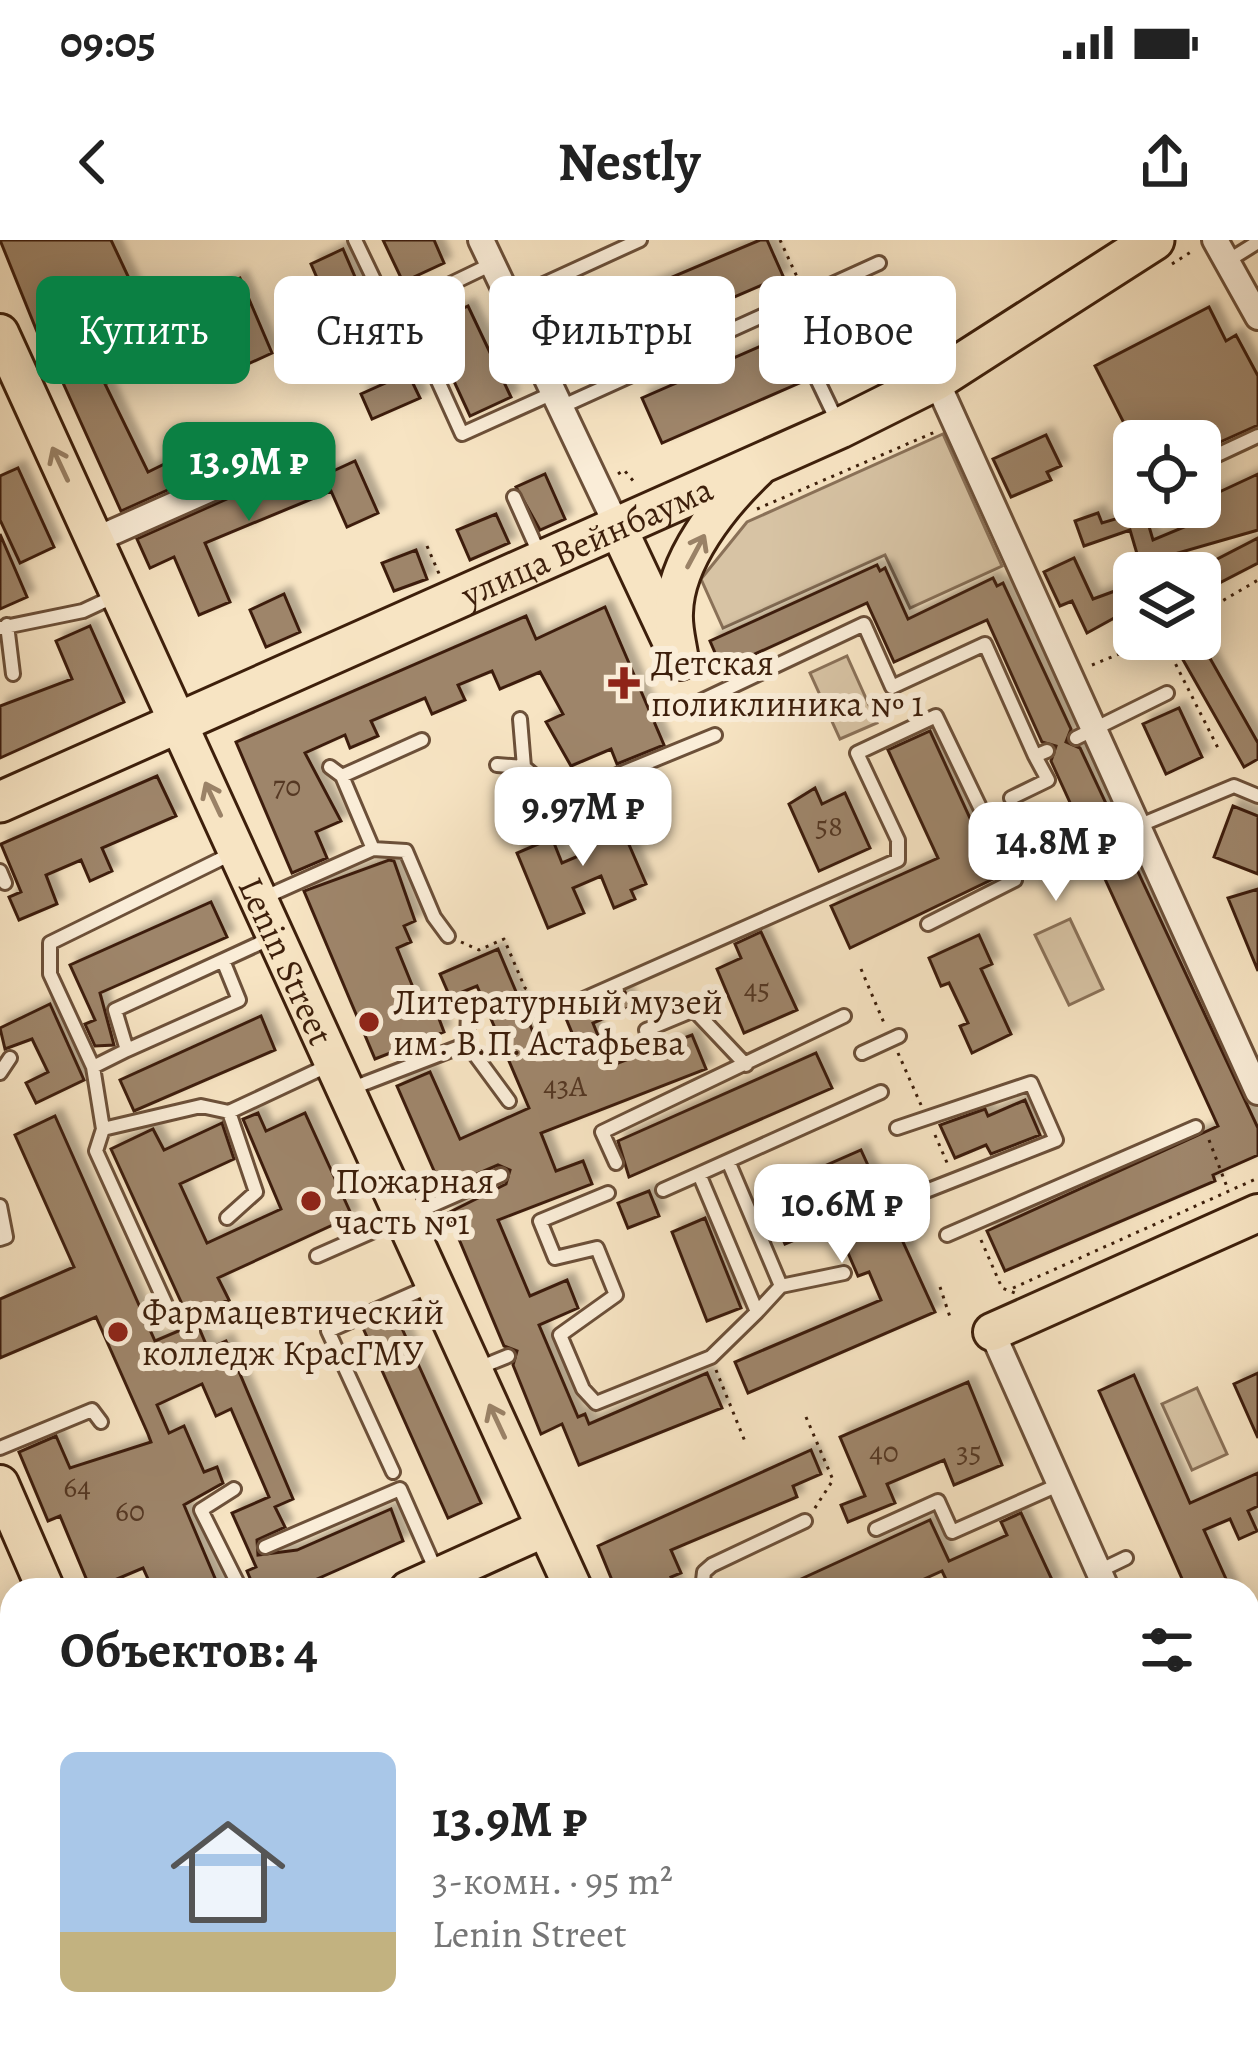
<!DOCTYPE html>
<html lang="ru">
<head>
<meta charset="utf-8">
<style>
	:root { --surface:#fff; --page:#f6f6f6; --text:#222; --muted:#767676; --line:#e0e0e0; --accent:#0b8043 }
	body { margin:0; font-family:Alegreya,serif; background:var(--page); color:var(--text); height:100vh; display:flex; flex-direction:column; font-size:45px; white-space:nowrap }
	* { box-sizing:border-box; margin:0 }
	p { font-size:39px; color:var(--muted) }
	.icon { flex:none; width:66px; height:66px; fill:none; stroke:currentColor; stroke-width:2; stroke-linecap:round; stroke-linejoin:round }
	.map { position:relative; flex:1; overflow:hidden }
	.sheet { position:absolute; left:0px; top:1338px; width:1260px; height:471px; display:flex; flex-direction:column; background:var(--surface); border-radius:36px 36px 0 0; box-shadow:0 6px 30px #0003 }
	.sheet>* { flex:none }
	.top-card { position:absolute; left:36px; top:36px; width:1188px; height:108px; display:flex; gap:24px }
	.controls { position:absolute; left:1113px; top:180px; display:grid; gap:24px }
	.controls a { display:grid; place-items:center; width:108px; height:108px; border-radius:18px; background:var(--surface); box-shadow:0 6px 30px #0003; font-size:60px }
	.price { position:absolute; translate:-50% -102px; padding:0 27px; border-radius:24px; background:#fff; color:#222; font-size:39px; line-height:78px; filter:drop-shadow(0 3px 6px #0008) }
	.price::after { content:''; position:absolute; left:50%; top:72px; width:36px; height:27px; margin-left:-18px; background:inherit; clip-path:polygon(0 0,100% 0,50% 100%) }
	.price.active { background:var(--accent); color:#fff }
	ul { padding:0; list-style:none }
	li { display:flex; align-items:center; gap:36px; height:300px; padding:0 60px }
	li+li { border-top:3px solid var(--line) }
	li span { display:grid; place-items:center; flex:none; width:336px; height:240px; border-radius:18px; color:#555 }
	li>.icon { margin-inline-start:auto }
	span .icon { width:144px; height:144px; fill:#fffc; stroke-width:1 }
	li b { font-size:51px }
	h2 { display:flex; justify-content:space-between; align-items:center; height:144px; padding:0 60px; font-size:51px }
	.chip { padding:0 42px; border-radius:18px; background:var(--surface); box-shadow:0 6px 30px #0003; font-size:42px; line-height:108px }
	.chip.active { background:var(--accent); color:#fff }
	.status { display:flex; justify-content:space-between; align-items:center; height:84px; padding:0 60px; background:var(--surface); direction:ltr }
	.status svg { height:33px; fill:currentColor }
	header { display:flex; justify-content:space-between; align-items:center; height:156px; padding:0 60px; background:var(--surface); font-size:54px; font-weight:600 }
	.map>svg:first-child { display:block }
</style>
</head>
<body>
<div class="status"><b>09:05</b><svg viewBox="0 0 49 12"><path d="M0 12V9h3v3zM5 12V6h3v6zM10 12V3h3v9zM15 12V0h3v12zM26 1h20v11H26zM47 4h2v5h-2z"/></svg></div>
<header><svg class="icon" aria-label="back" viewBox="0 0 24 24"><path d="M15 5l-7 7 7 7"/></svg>Nestly<svg class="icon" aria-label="share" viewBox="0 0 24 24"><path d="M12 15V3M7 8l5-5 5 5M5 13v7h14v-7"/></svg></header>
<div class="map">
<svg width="1258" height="1807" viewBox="0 0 1258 1807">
	<defs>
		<filter id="shadow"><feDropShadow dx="7" dy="-7" stdDeviation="3" flood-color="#0004"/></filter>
	</defs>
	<rect width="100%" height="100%" fill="#f7e4c3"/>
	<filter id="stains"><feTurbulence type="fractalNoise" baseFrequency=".00167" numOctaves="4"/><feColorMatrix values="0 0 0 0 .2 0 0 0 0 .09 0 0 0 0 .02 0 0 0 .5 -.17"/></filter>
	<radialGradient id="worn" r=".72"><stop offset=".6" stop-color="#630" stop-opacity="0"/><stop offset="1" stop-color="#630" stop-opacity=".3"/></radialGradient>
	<path fill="#d7c3a4" stroke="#8a7158" stroke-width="3" d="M943,194L1002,326L910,368L885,315L723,388L701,339L747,282Z
		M847,416L877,483L840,499L810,433Z
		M1070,679L1103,749L1069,765L1035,695Z
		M1197,1148L1227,1214L1192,1230L1162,1164Z"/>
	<path fill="#9e856b" stroke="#3d1f0b" stroke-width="3" filter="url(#shadow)" d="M0,0H111L134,49L38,94Z
		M383,0H434L444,23L403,42Z
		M760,0H767L783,36L586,121L568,81Z
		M343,9L380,95L296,138L284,108L337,84L311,24Z
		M240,38L272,113L235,130L208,53Z
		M468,66L511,157L470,176L428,85Z
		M1209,67L1226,101L1236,95L1258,136V185L1200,211V201H1168L1164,193L1133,201L1095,126Z
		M784,96L804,141L662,203L642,158Z
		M110,111L121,137L105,144L148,232L203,205L214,229L121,271L59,134Z
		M408,133L420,158L372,179L361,154Z
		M1046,195L1061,226L1047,232L1051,240L1011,257L993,219Z
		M312,221L320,237L355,221L378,273L347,287L331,251L205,303L230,362L199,375L174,317L150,328L137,299Z
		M18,228L54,307L20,323L0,280V236Z
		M545,234L565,279L540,290L516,247Z
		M1258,234V290L1140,324L1130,290L1084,306L1075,281L1098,273L1102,283L1156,267L1160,279L1148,283L1153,300L1206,278L1200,261Z
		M496,274L509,303L470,320L457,290Z
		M0,294L27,357L0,369Z
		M1258,298V323L1200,353V328Z
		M416,310L427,339L394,351L382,323Z
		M1074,318L1093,359L1134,344V367L1087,393L1072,361L1060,366L1044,332Z
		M877,325L880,331L885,328L908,379L993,338L997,346L1003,343L1071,489L1066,502L1080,508L1258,888V915L1213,935L1215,941L1005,1031L987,991L1218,886L1051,521L1056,506L1042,502L987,380L894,422L867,363L722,429L710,401Z
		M284,354L300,392L266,407L250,370Z
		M605,367L664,505L617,524L611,509L571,526L546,482L563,474L540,432L500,449L492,431L458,445L465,460L432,474L425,458L371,481L378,496L350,508L345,495L305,513L341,581L316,592L327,618L292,633L236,502L526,376L536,399Z
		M90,386L124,462L0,518V466L72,439L56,401Z
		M1203,406L1258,503V519L1244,527L1182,418Z
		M1179,468L1202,517L1166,534L1143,484Z
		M930,491L997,637L850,708L831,666L938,618L888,510Z
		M157,536L176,576L102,608L112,631L90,641L81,620L46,635L57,664L19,680L9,657L21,652L1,604Z
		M815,548L822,564L845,553L870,608L819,631L789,564Z
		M1233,566L1258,576V634L1214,617Z
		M614,570L646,644L631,650L635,659L614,668L601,636L573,648L584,673L548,688L517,613L552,598L562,623L588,612L575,580Z
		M389,620L394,621L415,681L404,686L411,702L397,708L423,772L435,768L444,792L375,819L304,651Z
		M1258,649V731L1228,658Z
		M211,662L227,697L100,753L114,805L95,806L85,784L95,780L70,725Z
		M761,692L797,770L744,793L717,729L741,718L735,704Z
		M979,695L992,724L981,729L1011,794L972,813L960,786L968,783L949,743L941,746L929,718Z
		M498,709L544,818L577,805L565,776L625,752L631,767L593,783L610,826L692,795L706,829L541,893L556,931L583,921L592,944L498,980L530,1056L567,1040L578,1068L539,1085L578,1177L585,1174L589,1184L707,1133L722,1168L579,1225L562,1184L541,1194L513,1125L517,1111L504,1106L448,973L506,944L510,930L498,925L442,949L397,846L430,832L460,899L529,868L477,746L450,757L440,734Z
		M50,764L84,840L36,863L26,843L48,832L32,799L5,809L0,788Z
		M261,776L275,810L134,871L120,840Z
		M816,813L832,848L629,937L618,901Z
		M1025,860L1040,895L991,914L986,905L955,918L940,885L985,869L988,876Z
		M258,873L266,891L305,873L352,976L218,1038L229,1060L188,1077L111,909L153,889L164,910L222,883L234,919L180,944L207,1003L281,969L243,879Z
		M55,876L155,1101L197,1083L208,1109L226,1101L293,1259L275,1267L285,1287L257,1300L258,1315L297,1310L391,1269L403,1301L292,1350H255L247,1331L256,1327L232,1273L269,1257L231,1169L216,1176L202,1144L157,1165L169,1193L184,1186L204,1232L217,1227L223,1243L184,1265L220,1350H153L143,1328L91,1350L60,1276L48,1281L19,1212L56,1196L70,1228L151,1202L148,1194L96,1077L0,1118V1059L74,1027L15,895Z
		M861,910L935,1072L748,1153L735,1122L881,1060L869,1032L858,1036L835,983L785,1004L763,953Z
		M649,951L659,976L628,988L618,963Z
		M705,978L741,1068L707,1081L672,992Z
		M395,1073L481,1263L448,1278L363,1088Z
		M1258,1133V1198L1234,1144Z
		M1134,1135L1190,1263L1258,1233V1266L1248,1271L1257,1291L1239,1299L1230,1279L1204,1290L1231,1350H1187L1099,1151Z
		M968,1142L1002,1225L954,1245L944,1220L887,1244L895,1263L848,1282L841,1265L865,1256L840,1197Z
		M811,1210L821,1234L793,1246L797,1257L671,1310L681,1333L671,1337L677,1350H616L598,1306Z
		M1021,1273L1054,1344L1041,1350H1034L1030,1342L1014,1350H951L942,1331L900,1350H777L930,1280L949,1321L1007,1295L1001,1282Z"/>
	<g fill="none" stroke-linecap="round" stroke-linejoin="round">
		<defs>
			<path id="service" d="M355,0L390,73L492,24
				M1229,20L1258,2
				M509,60L640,0
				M404,66L462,194L553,153
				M805,114L838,183
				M561,167L879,23
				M1200,223L1258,196
				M514,257L539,313
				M7,385L13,434
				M0,388L83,371L113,357
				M699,462L864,384L892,447L985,404L1035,516L1047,511
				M520,479L524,527L561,558L715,495
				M1076,498L1167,453
				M497,525L524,527
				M342,536L422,500
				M1011,558L1048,540L1035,516
				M1138,586L1234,546L1258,556
				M373,609L406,611L434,677L448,696
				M0,631L5,643
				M263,658L373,609L342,536L330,527
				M224,723L239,760L127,810L115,770L269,699
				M568,766L898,620V600L857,513L936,476L1015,640L928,684
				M646,790L694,770L746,825
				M467,804L468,769
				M127,810L93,827L103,889L201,866L229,872L327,826
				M862,813L899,796
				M93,827L50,734V703L231,614
				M0,833L10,818
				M350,849L467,804L509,861
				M897,888L1031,843L1056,900L926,951
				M103,889L96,911L173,1080
				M728,921L781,1046
				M616,923L602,892L844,776
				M663,950L699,934
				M608,953L540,981L555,1018L597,1008L616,1055L560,1095L583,1149L596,1163L711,1117L757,1072
				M0,966L6,997L0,999
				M227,978L256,952L229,872
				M947,995L1196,887
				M317,1016L501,935
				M844,1033L781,1046L757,1072L699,934L881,852
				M476,1129L508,1116
				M0,1208L92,1170L101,1182
				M393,1232L328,1091L428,1047
				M234,1249L201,1270L241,1350
				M876,1289L938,1261L952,1292L1058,1245
				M265,1307L400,1249L437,1333
				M1099,1331L1126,1318
				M702,1350L704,1332L712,1325L805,1281
				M0,1478L12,1504
				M1248,1554L1258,1532
				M0,1707L12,1702
				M0,1780L12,1775
				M84,1797L88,1807
				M339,1797L343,1807
				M421,1797L424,1807
				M566,1797L569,1807
				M651,1797L655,1807
				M919,1797L924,1807
				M946,1797L950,1807
				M1044,1797L1048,1807
				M1108,1797L1110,1807"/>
			<path id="minor" d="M481,0L617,286
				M1215,0L1258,77
				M936,140L1258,852
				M95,300L296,211
				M992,1092L1107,1350
				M1232,1807V1797"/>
			<path id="secondary" d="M241,1797L246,1807"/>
			<g id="primary">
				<path id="s1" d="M0,93L574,1350"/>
				<path d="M617,286L671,401"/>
				<path d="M680,421C678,405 673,389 674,373C675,320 721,263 757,229"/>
				<path d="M992,1092L1258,973"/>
				<path d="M0,1244L46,1350"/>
				<path d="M408,1350L545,1288"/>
				<path d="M0,1528L12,1522"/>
				<path d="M774,1797L778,1807"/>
			</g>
			<g id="trunk">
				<path id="s2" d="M0,562L840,188L936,140L1154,0"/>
			</g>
		</defs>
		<use href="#service" stroke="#6c5039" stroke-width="18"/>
		<use href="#minor" stroke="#6c5039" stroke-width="30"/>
		<use href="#secondary" stroke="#3d1f0b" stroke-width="39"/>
		<use href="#primary" stroke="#3d1f0b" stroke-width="42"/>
		<use href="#trunk" stroke="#3d1f0b" stroke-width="45"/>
		<path stroke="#3d1f0b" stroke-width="3" stroke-dasharray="3 6" stroke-linecap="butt" d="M780,0L798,39
			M1172,24L1194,10
			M618,234L624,230L635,243
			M757,269L935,192
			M427,306L440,336
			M1200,374L1258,340
			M1169,399L1168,409L1220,512
			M1092,425L1156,399
			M461,702L479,710L504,699L525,748L552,767
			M861,729L884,783
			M898,813L921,865
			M935,895L948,925
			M1209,900L1227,947
			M981,1000L1002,1048L1015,1053
			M940,1047L950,1077
			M1013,1048L1258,938
			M716,1130L746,1204
			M806,1177L833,1240L813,1271"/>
		<use href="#service" stroke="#faedd8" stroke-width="12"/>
		<use href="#minor" stroke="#faedd8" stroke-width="24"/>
		<use href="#secondary" stroke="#faedd8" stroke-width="33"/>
		<use href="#primary" stroke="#f7e4c3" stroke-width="36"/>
		<use href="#trunk" stroke="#f7e4c3" stroke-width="39"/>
	</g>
	<defs><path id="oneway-shaft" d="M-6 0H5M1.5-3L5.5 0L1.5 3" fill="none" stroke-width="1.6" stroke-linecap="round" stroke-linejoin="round" transform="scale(3)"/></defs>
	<g stroke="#9a8267">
		<use href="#oneway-shaft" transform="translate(60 224) rotate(-115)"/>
		<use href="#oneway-shaft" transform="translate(696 311) rotate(-62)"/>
		<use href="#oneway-shaft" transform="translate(213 559) rotate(-115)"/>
		<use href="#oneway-shaft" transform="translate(497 1181) rotate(-115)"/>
	</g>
	<g fill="#8f2418" stroke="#faedd8" stroke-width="4.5">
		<path d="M618 425h12v12h12v12h-12v12h-12v-12h-12v-12h12z"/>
		<circle cx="369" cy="782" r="12"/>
		<circle cx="311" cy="961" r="12"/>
		<circle cx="118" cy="1092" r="12"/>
	</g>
	<g text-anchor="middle" stroke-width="12" stroke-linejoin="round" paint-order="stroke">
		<g font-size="30" fill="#553823">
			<text x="287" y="556">70</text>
			<text x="829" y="596">58</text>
			<text x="757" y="759">45</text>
			<text x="565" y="856">43А</text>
			<text x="884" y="1222">40</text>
			<text x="969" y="1222">35</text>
			<text x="77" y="1257">64</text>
			<text x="130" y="1281">60</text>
		</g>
		<g font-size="36" fill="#3d1f0b" stroke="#faedd8">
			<text dy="13" stroke="none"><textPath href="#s2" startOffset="642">улица Вейнбаума</textPath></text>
			<text dy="13" stroke="none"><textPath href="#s1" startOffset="690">Lenin Street</textPath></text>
		</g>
		<g font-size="36" fill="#3d1f0b" stroke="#faedd8" text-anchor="start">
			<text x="651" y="435">Детская<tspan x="651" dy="41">поликлиника № 1</tspan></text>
			<text x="393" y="774">Литературный музей<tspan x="393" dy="41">им. В.П. Астафьева</tspan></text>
			<text x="335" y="953">Пожарная<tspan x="335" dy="41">часть №1</tspan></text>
			<text x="142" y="1084">Фармацевтический<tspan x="142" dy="41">колледж КрасГМУ</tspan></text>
		</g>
	</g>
	<rect width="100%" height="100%" filter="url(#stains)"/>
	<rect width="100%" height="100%" fill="url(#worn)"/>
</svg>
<div class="controls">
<a><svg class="icon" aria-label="locate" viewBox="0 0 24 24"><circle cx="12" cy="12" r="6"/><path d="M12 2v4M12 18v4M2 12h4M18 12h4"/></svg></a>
<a><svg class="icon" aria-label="layers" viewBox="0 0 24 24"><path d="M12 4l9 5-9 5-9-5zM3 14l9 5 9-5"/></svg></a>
</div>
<b class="price active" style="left:249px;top:284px">13.9M ₽</b>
<b class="price" style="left:583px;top:629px">9.97M ₽</b>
<b class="price" style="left:1056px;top:664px">14.8M ₽</b>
<b class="price" style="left:842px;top:1026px">10.6M ₽</b>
<div class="top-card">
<a class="chip active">Купить</a>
<a class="chip">Снять</a>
<a class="chip">Фильтры</a>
<a class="chip">Новое</a>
</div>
<section class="sheet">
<h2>Объектов: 4<svg class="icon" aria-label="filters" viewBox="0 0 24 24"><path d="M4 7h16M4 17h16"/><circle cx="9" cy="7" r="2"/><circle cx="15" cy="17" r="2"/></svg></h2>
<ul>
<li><span style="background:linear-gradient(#a9c7e8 75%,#c2b280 0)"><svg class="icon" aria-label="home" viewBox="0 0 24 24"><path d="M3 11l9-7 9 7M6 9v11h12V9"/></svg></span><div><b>13.9M ₽</b><p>3-комн. · 95 m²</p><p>Lenin Street</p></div></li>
</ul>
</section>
</div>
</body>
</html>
